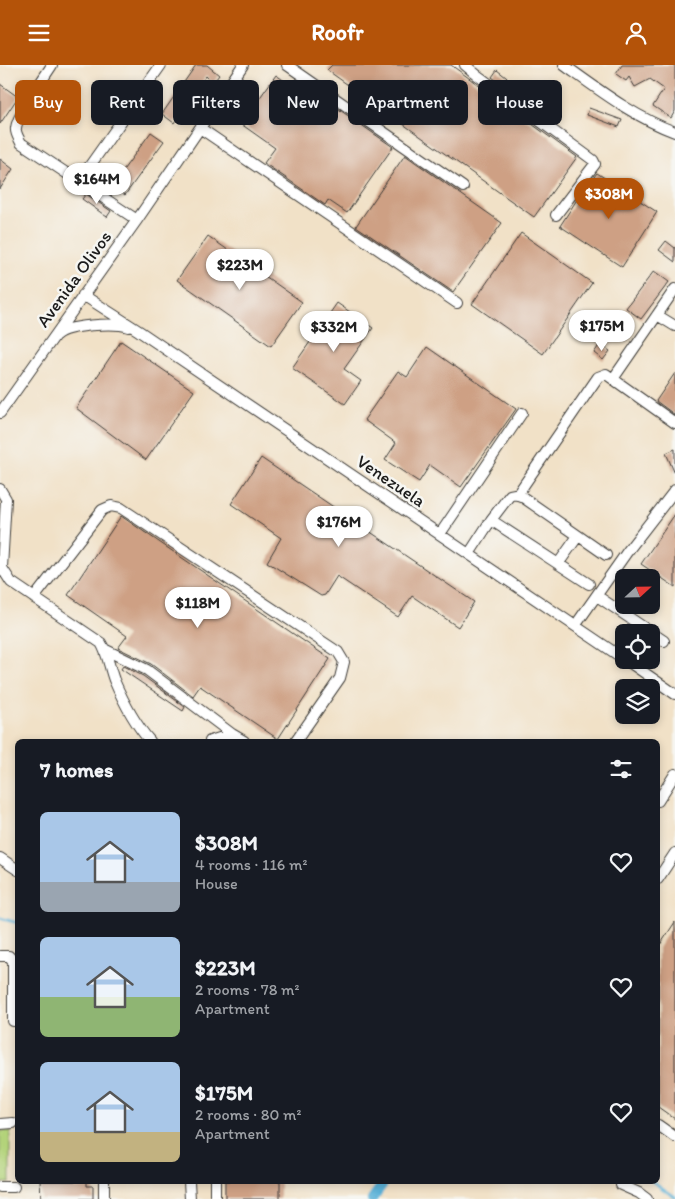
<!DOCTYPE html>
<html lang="en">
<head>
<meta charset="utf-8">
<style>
	:root { --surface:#171b24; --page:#242831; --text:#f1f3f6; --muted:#9ea1a6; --accent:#b45309 }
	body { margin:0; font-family:Itim,sans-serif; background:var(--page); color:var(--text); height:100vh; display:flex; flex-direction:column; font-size:19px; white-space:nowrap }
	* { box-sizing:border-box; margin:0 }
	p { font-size:16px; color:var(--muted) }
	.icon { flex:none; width:28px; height:28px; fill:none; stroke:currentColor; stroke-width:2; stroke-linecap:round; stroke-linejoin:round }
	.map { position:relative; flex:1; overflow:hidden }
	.panel { position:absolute; left:15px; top:674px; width:645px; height:445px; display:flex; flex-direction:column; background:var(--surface); border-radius:8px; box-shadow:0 2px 8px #0003 }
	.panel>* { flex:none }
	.hud { position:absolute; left:15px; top:15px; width:645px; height:45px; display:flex; gap:10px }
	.needle { width:32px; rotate:68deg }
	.fabs { position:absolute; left:615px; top:504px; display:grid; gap:10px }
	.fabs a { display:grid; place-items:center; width:45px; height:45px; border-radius:8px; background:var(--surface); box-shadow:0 2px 8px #0003; font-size:25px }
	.price { position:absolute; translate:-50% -42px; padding:0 11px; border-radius:18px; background:#fff; color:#222; font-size:16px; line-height:32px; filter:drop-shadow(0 1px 2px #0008) }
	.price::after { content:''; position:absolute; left:50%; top:30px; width:15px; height:11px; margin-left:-8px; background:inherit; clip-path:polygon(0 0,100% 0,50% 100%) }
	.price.on { background:var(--accent); color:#fff }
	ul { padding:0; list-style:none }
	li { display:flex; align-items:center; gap:15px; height:125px; padding:0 25px }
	li span { display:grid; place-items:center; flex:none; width:140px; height:100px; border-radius:8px; color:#555 }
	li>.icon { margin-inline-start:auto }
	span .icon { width:60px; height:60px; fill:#fffc; stroke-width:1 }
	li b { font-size:21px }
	h2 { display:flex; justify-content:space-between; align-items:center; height:60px; padding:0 25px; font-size:21px }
	.pill { padding:0 18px; border-radius:8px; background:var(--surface); box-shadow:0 2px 8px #0003; font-size:18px; line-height:45px }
	.pill.on { background:var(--accent); color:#fff }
	header { display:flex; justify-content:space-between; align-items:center; height:65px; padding:0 25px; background:var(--accent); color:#fff; font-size:22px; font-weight:700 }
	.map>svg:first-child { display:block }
</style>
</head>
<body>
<header><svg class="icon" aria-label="menu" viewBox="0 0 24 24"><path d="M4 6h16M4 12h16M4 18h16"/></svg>Roofr<svg class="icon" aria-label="person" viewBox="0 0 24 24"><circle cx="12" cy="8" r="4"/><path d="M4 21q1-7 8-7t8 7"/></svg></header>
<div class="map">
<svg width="675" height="1134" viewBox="0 0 675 1134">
	<rect width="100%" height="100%" fill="#f6f6f2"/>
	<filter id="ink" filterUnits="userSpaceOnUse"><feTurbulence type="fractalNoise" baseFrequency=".02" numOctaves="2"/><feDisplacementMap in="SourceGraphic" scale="10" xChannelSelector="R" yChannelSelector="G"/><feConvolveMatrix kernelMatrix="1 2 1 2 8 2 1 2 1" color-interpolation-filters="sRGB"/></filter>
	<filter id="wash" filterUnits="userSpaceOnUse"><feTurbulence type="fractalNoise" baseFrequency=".0096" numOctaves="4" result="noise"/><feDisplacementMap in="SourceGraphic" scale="20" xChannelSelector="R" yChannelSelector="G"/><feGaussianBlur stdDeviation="1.12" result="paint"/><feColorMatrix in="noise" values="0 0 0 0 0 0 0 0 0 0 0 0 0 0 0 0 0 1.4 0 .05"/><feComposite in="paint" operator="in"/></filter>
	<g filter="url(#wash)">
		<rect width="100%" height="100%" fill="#f1e1c7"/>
		<path fill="#b3d37a" stroke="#68784b" d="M0,1066H10V1118H0Z"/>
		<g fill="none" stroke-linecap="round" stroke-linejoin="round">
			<path stroke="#5bb2d8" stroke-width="3" d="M0,853L18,858
				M652,1116L675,1132"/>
			<path stroke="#5bb2d8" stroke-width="10" d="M372,1134L385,1116"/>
		</g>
		<g id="blocks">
			<path fill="#cea084" d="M196,0H207L219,10L213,18L206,11L174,58L162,49Z
				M332,0H451L577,92L534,152L327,5Z
				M622,0H675V46L671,53L653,41L664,24L650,14L635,22L629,12L626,16L616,9Z
				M497,5L511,16L506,23L492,12Z
				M276,10L309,33L314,27L393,82L347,148L328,135L325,140L264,98L275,83L241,59Z
				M0,19L18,32L0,59Z
				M589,43L622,55L619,62L587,50Z
				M151,67L164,76L125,130L111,119L119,107L121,108Z
				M405,90L502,158L453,227L356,161Z
				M0,94L13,104L0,124Z
				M597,108L657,147L622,202L560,161L578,133Z
				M86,129L111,146L107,152L82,134Z
				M521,168L592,218L543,289L472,239Z
				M208,171L302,237L271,281L177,215Z
				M666,176L675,183V197L659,185Z
				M654,206L669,217L641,254L626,243Z
				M337,238L373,263L344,304L361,316L345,339L292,303Z
				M121,276L194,326L146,395L76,343Z
				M600,279L610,286L603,295L594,288Z
				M427,282L516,344L461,422L430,400L419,417L385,395L396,378L364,355L398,306L407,312Z
				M675,308V350L656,336Z
				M675,384V409L666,388Z
				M261,393L474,537L458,562L412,531L398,552L337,511L325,530L321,531L267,497L281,473L231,439Z
				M675,449V522L641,499Z
				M121,451L330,594L278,674L200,621L193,631L151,599L118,583L127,571L68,530Z
				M123,601L143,611L185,642L183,646L121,604Z
				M675,857V1054L658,1042V883Z
				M40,1116H87V1121H93V1134H41Z
				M225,1116H280V1134H225Z"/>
		</g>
	</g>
	<g filter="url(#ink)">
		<use href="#blocks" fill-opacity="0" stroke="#3c3a36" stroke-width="1"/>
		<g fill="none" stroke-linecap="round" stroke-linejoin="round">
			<defs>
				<path id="minor" d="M52,0C44,13 17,50 16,63C15,68 19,73 21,78L137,155
					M287,0L463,122
					M465,0L477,10L593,95L595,99L556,150
					M564,0C599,25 634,52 675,67
					M200,63L457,238
					M79,116L161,0
					M83,230L139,266L624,594
					M657,250L675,261
					M56,270C67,260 115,257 129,262
					M613,314L675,224
					M0,348L137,155L243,0
					M0,424L6,434L2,503L11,517L101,578C108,589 109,602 114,615C123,636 135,659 150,676
					M517,430L598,312L606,309L675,358
					M491,455L510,430L515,429L521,431L606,490
					M440,469L522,348
					M469,489L491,455L589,519
					M558,499L578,471
					M597,531L664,576
					M34,533L102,445L111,441L121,443L338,587L344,597L340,613L296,676
					M575,561L627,487L675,425
					M106,585L147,605L232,669
					M626,595L675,629
					M210,676L232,669L244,676
					M658,736L675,709
					M0,793L18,805
					M658,814L675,788
					M0,891H9L13,896V956H18
					M0,1059L13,1058
					M658,1060L675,1072
					M104,1116V1134
					M189,1116L190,1134
					M215,1116V1134
					M621,1120L639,1128L647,1134
					M0,1122H14"/>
			</defs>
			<use href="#minor" stroke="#3c3a36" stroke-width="12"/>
			<use href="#minor" stroke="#fff" stroke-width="10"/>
		</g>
	</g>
	<g text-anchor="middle" stroke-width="5" stroke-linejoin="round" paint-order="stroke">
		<g font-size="18" fill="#1c1c1c" stroke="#f6f6f2">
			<text transform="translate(74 214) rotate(-54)" y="6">Avenida Olivos</text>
			<text transform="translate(391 416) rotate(34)" y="6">Venezuela</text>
		</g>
	</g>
</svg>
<div class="fabs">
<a><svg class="needle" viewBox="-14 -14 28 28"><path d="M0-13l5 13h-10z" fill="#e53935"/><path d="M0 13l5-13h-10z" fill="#9ea1a6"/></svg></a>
<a><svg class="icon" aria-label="locate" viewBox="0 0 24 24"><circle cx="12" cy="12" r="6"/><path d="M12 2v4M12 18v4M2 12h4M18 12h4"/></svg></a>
<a><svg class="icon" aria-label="layers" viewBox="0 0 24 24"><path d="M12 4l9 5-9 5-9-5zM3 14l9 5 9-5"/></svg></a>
</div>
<b class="price" style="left:97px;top:140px">$164M</b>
<b class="price on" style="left:609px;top:155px">$308M</b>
<b class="price" style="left:240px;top:226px">$223M</b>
<b class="price" style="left:602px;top:287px">$175M</b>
<b class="price" style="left:334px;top:288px">$332M</b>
<b class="price" style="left:339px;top:483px">$176M</b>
<b class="price" style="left:198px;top:564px">$118M</b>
<div class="hud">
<a class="pill on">Buy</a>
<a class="pill">Rent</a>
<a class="pill">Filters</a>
<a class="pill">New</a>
<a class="pill">Apartment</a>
<a class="pill">House</a>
</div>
<section class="panel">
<h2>7 homes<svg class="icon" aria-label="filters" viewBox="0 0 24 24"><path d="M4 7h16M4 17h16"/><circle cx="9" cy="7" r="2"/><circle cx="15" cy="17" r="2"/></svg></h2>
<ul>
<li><span style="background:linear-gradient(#a9c7e8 70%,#9aa5b1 0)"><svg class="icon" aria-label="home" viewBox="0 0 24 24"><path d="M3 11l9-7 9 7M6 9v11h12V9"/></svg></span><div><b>$308M</b><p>4 rooms · 116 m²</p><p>House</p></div><svg class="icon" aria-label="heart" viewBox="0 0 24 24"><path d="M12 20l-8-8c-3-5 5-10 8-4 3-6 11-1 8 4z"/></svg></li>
<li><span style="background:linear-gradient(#a9c7e8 60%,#8fb573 0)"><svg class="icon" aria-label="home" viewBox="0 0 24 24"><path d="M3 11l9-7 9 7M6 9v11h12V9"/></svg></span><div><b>$223M</b><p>2 rooms · 78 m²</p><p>Apartment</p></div><svg class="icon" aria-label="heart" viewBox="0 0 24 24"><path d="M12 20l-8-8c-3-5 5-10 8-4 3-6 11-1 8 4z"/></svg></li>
<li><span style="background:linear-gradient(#a9c7e8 70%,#c2b280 0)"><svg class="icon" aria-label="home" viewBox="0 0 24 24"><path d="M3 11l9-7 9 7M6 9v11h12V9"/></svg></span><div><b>$175M</b><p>2 rooms · 80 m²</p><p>Apartment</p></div><svg class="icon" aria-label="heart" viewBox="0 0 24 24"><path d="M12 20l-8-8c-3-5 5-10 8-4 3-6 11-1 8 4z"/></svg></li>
</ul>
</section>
</div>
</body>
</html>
